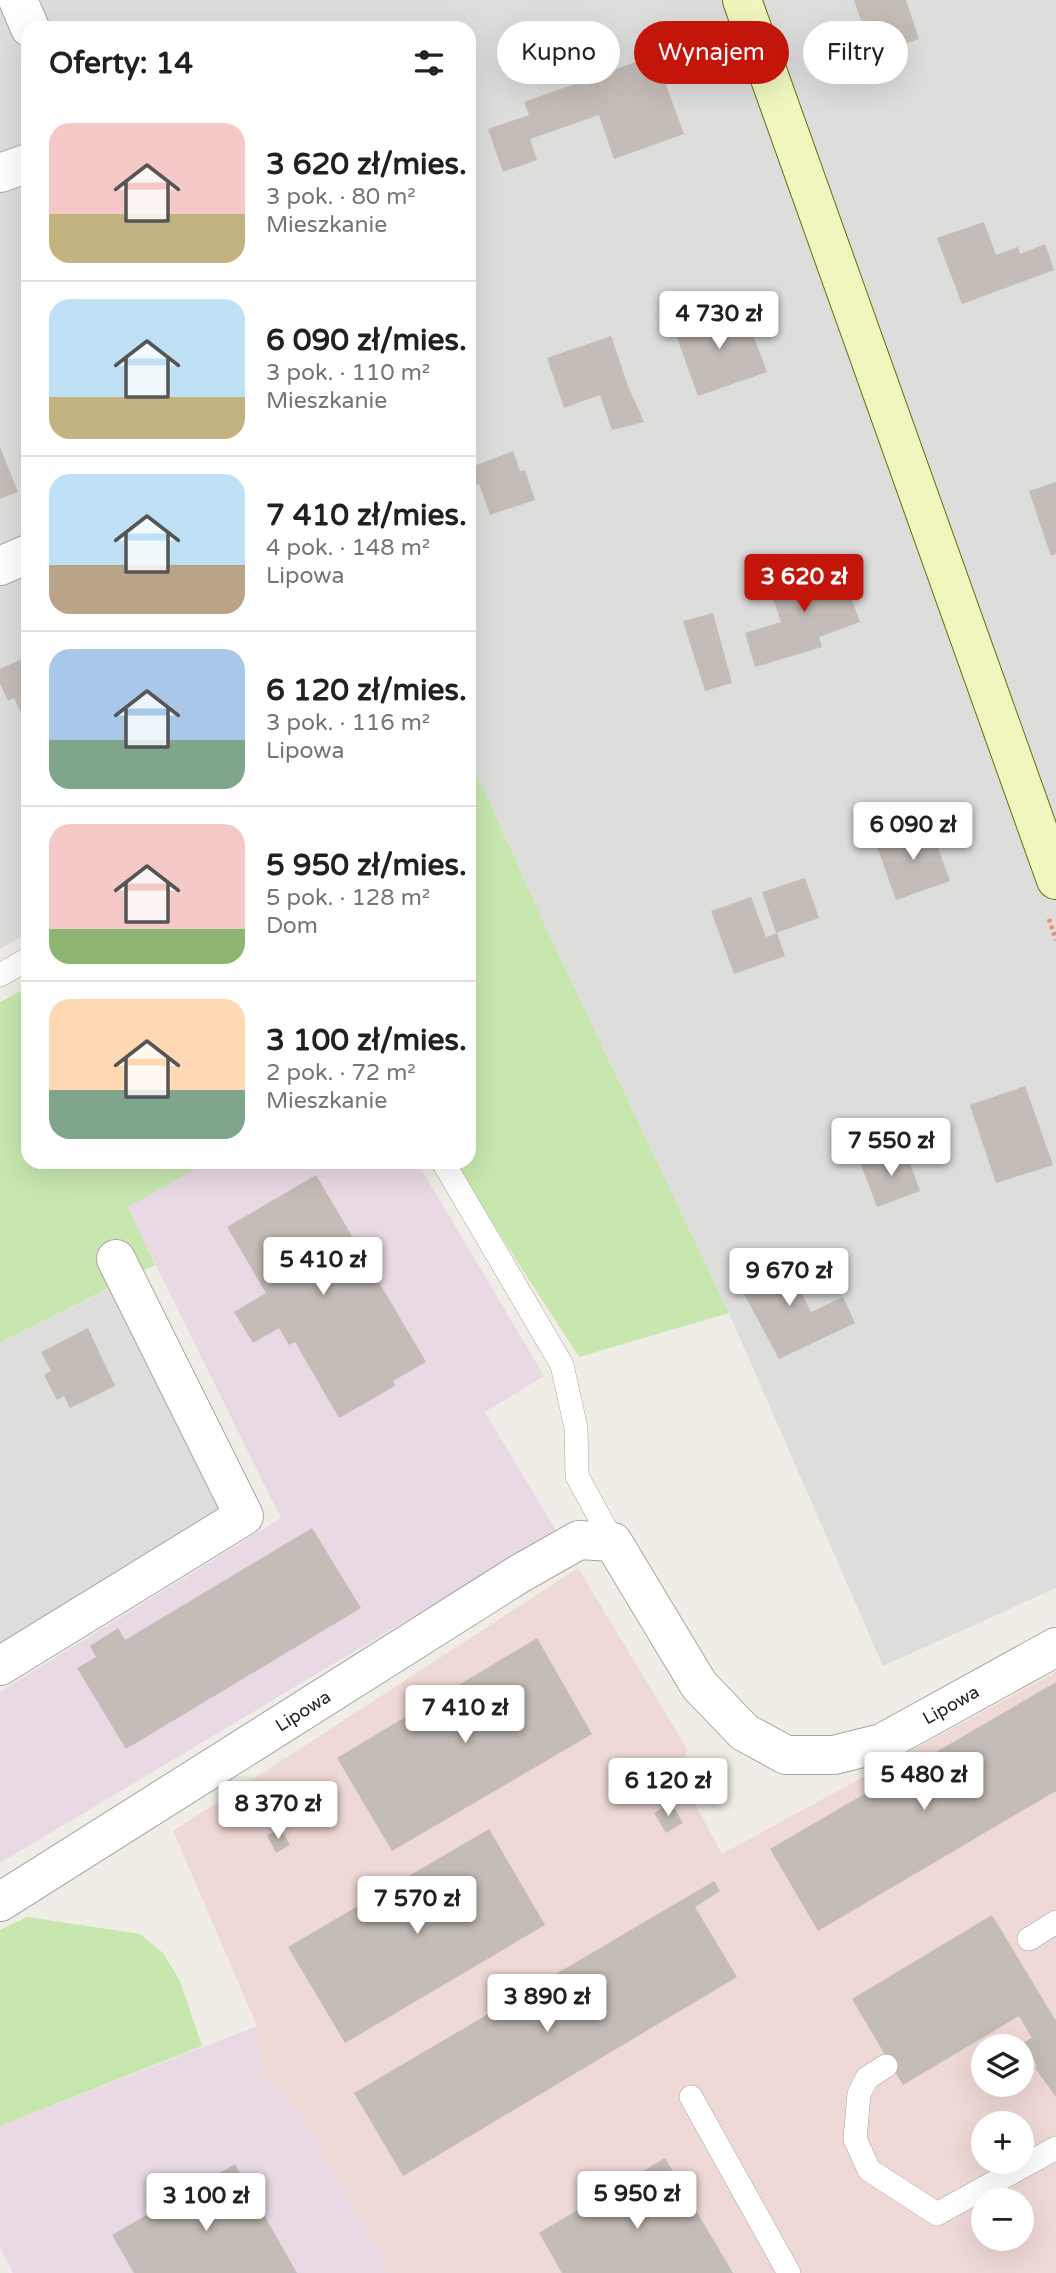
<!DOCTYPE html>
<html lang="pl">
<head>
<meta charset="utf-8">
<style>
	:root { --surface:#fff; --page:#f6f6f6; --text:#202124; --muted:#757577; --line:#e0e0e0; --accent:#c4150b }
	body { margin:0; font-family:"Varela Round",sans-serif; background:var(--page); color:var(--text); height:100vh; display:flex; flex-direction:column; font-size:26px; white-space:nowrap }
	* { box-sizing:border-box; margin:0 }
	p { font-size:23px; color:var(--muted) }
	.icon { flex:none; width:38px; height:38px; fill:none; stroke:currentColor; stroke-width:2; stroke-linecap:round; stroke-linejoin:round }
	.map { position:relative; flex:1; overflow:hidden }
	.sheet { position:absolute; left:21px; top:21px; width:455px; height:1148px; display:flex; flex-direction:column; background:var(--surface); border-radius:21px; box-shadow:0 7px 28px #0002 }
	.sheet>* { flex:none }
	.guide { position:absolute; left:497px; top:21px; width:453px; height:63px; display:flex; gap:14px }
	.fabs { position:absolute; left:971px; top:2034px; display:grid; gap:14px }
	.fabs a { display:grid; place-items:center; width:63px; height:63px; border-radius:50%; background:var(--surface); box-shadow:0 7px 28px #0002; font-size:35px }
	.price { position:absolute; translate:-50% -60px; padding:0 16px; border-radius:7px; background:#fff; color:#222; font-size:23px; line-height:46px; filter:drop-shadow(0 2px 4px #0008) }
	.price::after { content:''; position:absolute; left:50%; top:42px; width:21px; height:16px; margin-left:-10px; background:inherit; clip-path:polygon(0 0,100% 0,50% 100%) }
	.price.selected { background:var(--accent); color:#fff }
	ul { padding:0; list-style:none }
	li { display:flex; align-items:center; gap:21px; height:175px; padding:0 28px }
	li+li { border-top:2px solid var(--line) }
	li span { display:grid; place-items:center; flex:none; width:196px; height:140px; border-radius:21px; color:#555 }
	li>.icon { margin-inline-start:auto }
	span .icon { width:84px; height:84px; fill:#fffc; stroke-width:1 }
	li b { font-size:30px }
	h2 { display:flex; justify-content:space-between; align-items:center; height:84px; padding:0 28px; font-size:30px }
	.pill { padding:0 24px; border-radius:32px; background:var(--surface); box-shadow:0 7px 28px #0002; font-size:24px; line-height:63px }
	.pill.selected { background:var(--accent); color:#fff }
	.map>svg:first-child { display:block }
</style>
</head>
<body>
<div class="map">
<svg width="1056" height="2273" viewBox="0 0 1056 2273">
	<rect width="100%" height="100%" fill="#f0ede6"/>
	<path fill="#dddddc" d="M0,0H1056V1588L883,1666L729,1313L546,928L469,756V28H28V933L0,949Z
		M113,1287L226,1510L0,1643V1343Z"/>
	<path fill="#efd9d7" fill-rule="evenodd" d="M578,1568L687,1749L681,1778L722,1854L1056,1672V2273H390L302,2118L262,2073L257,2026L173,1831ZM984,2046H1022V2084H984ZM984,2123H1022V2161H984ZM984,2200H1022V2238H984Z"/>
	<path fill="#e8d9e4" d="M208,1162H417L544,1376L485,1412L556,1531L0,1863V1692L281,1518L127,1207Z
		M257,2026L262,2073L302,2118L390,2273H13L0,2248V2126Z"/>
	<path fill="#c7e7af" d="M469,756L546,928L729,1313L579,1357L453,1162H469Z
		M28,987V1162H208L128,1207L155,1265L0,1343V1002Z
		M27,1917L140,1934L163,1953L180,1981L202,2046L0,2126V1930Z"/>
	<path fill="#c4bcb6" d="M854,0H906L919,39L873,55Z
		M655,55L684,134L614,159L599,115L530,139L537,160L503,172L488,129L529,115L524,102Z
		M984,222L996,255L1018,247L1020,254L1045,244L1054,270L962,304L937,238Z
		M743,308L767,372L698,396L672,324L699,314L702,322Z
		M611,336L628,386L644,422L612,430L600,395L564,408L547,358Z
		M0,447L18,492L0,499Z
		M513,451L520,471L525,470L535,500L490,515L479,484L469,487V468Z
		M1056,482V554L1051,556L1029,491Z
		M837,559L860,622L819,637L822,647L755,667L745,633L781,622L768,583Z
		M713,613L732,683L705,691L683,621Z
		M28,656V715L23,717L14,698L8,701L0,684V669Z
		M930,825L950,881L896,900L876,844Z
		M805,878L819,918L776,933L762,892Z
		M751,897L766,937L777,933L785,956L734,974L711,911Z
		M1025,1086L1053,1165L996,1183L970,1105Z
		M905,1149L920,1191L877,1207L861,1165Z
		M316,1175L426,1362L393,1381L395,1386L339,1418L295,1342L289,1345L279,1328L253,1343L234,1312L266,1293L227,1227Z
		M782,1253L811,1312L843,1297L855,1323L779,1359L735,1277Z
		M88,1328L115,1386L70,1408L64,1396L57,1400L44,1375L51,1371L41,1352Z
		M312,1528L361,1608L126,1749L77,1668L96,1657L90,1646L118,1628L125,1640Z
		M537,1638L592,1734L392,1851L337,1758Z
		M1056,1682V1791L818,1931L770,1849Z
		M671,1803L683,1823L666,1833L654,1813Z
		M281,1829L290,1845L276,1853L267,1835Z
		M489,1829L545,1925L345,2043L288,1947Z
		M714,1881L720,1891L695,1907L737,1977L403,2176L354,2093Z
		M992,1915L1056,2021V2097L1035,2068L1037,2066L1024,2042L1032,2038L1019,2016L903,2085L852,1999Z
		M665,2158L733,2273H562L539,2233Z
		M235,2164L297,2273H134L112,2235Z"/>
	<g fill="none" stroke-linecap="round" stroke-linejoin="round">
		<defs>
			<path id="lane" d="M0,975L28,959
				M443,1162L562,1365L576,1428L577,1476L613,1542
				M1029,1939L1056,1922
				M886,2066L867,2078L859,2094L855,2139L869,2170L937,2214L1056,2148
				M691,2097L789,2273"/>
			<path id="street" d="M18,0L30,28
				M0,173L28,163
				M0,566L28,554
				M0,1666L244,1516L116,1259
				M0,1902L519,1574L579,1540L613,1542L699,1685L744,1732L786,1755H834L882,1743L1056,1647"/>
			<path id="secondary" d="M742,0L1056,880"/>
		</defs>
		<use href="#lane" stroke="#a6a6a6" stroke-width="24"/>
		<use href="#street" stroke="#a6a6a6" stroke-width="40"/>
		<use href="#secondary" stroke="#61720b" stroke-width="40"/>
		<path stroke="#f38874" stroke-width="4.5" stroke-dasharray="3.5 3.5" stroke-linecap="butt" d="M1049,919L1056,940"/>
		<use href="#lane" stroke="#fff" stroke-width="23"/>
		<use href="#street" stroke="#fff" stroke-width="38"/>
		<use href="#secondary" stroke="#f0f6be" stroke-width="38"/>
	</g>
	<g text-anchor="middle" stroke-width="6" stroke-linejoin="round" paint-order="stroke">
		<g font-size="18" fill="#1f1f1f" stroke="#fff">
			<text transform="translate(951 1705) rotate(-29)" y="6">Lipowa</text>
			<text transform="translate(303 1711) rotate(-32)" y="6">Lipowa</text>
		</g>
	</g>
</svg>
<div class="fabs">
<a><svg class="icon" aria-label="layers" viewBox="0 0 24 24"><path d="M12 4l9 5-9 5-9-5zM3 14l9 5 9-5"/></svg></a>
<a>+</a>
<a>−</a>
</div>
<b class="price" style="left:719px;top:351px">4 730 zł</b>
<b class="price selected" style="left:804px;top:614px">3 620 zł</b>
<b class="price" style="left:913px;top:862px">6 090 zł</b>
<b class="price" style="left:891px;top:1178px">7 550 zł</b>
<b class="price" style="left:323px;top:1297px">5 410 zł</b>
<b class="price" style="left:789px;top:1308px">9 670 zł</b>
<b class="price" style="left:465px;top:1745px">7 410 zł</b>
<b class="price" style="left:924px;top:1812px">5 480 zł</b>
<b class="price" style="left:668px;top:1818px">6 120 zł</b>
<b class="price" style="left:278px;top:1841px">8 370 zł</b>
<b class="price" style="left:417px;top:1936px">7 570 zł</b>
<b class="price" style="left:547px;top:2034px">3 890 zł</b>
<b class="price" style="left:637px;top:2231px">5 950 zł</b>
<b class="price" style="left:206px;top:2233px">3 100 zł</b>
<div class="guide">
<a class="pill">Kupno</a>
<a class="pill selected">Wynajem</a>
<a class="pill">Filtry</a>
</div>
<section class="sheet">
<h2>Oferty: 14<svg class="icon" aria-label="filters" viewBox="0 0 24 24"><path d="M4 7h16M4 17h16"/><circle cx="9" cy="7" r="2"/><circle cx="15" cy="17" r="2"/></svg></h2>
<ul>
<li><span style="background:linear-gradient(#f6c9c9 65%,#c2b280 0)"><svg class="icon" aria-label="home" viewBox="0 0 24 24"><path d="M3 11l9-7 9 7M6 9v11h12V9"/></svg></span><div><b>3 620 zł/mies.</b><p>3 pok. · 80 m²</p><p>Mieszkanie</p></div></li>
<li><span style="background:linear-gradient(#bfe0f5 70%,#c2b280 0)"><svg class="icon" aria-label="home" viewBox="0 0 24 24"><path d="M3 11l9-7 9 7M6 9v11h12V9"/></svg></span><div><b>6 090 zł/mies.</b><p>3 pok. · 110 m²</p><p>Mieszkanie</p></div></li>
<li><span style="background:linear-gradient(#bfe0f5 65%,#b9a48a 0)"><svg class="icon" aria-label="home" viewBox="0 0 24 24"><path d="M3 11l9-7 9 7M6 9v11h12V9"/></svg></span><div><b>7 410 zł/mies.</b><p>4 pok. · 148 m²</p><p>Lipowa</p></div></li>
<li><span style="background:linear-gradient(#a9c7e8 65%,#7fa58c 0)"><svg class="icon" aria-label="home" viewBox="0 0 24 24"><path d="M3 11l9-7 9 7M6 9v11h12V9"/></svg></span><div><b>6 120 zł/mies.</b><p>3 pok. · 116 m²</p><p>Lipowa</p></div></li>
<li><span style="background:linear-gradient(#f6c9c9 75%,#8fb573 0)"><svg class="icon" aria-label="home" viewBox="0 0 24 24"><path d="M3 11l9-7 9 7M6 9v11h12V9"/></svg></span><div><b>5 950 zł/mies.</b><p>5 pok. · 128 m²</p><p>Dom</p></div></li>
<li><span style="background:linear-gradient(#ffd9b3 65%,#7fa58c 0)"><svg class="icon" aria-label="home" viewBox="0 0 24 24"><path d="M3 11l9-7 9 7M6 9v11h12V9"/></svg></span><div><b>3 100 zł/mies.</b><p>2 pok. · 72 m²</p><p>Mieszkanie</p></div></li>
</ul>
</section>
</div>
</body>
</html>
